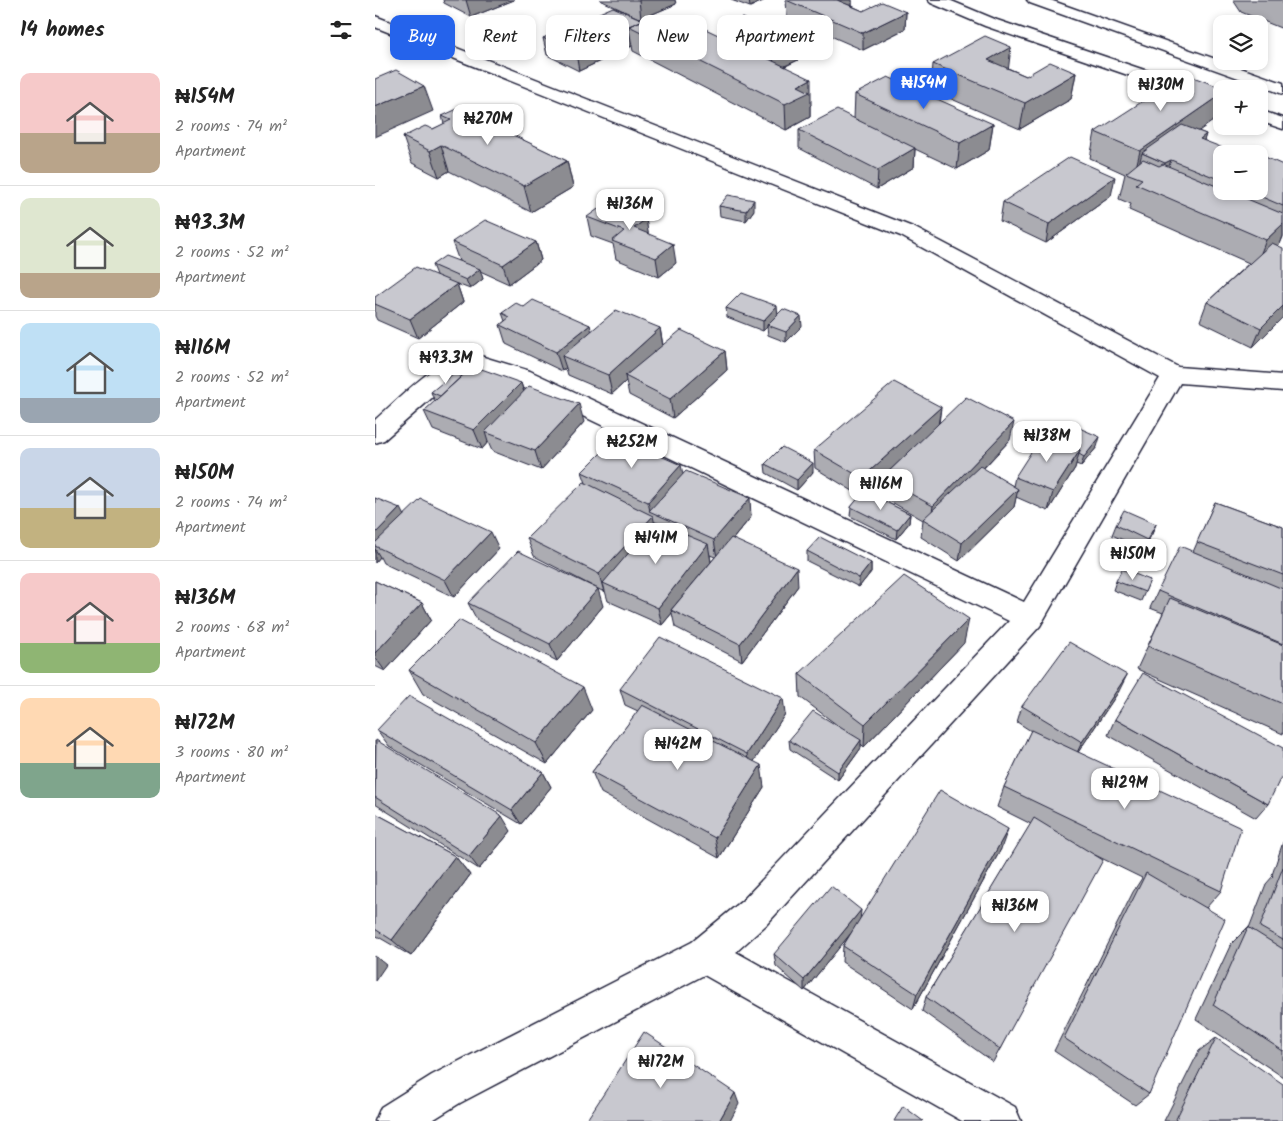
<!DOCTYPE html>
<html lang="en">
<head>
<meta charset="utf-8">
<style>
	:root { --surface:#fff; --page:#f6f6f6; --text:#222; --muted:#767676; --line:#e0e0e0; --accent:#2563eb }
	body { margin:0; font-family:Kalam,sans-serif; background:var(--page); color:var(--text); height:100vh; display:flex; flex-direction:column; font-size:19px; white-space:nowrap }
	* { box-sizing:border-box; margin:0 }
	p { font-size:16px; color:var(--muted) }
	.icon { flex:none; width:28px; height:28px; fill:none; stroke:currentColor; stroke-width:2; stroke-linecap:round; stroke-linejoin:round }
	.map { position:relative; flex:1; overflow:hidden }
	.details { display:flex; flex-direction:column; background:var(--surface); width:375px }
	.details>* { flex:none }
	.banner { position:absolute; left:15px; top:15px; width:475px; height:45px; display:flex; gap:10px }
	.controls { position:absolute; left:838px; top:15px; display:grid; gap:10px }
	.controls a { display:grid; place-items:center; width:55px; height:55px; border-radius:10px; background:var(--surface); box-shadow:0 2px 8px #0003; font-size:25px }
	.price { position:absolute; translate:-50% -42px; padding:0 11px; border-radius:10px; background:#fff; color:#222; font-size:16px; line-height:32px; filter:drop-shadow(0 1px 2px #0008) }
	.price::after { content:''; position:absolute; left:50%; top:30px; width:15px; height:11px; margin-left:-8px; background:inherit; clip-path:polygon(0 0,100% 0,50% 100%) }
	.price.current { background:var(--accent); color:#fff }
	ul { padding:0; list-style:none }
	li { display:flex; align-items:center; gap:15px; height:125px; padding:0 20px }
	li+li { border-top:1px solid var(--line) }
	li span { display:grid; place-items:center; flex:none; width:140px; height:100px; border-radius:10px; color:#555 }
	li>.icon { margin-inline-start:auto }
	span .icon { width:60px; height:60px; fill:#fffc; stroke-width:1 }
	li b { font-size:21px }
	h2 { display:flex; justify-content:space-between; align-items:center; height:60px; padding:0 20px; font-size:21px }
	.chip { padding:0 18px; border-radius:10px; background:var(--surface); box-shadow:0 2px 8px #0003; font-size:18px; line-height:45px }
	.chip.current { background:var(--accent); color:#fff }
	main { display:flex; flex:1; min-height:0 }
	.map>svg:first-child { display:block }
</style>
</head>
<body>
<main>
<section class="details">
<h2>14 homes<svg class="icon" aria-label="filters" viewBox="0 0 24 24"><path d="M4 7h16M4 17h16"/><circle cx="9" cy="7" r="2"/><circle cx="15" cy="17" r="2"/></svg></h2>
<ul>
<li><span style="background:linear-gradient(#f6c9c9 60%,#b9a48a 0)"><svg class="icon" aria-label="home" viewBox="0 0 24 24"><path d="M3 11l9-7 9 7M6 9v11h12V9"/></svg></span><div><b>₦154M</b><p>2 rooms · 74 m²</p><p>Apartment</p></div></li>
<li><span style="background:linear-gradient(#dfe7d0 75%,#b9a48a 0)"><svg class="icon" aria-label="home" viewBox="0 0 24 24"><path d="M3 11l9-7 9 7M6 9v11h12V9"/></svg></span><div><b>₦93.3M</b><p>2 rooms · 52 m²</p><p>Apartment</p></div></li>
<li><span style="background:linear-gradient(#bfe0f5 75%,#9aa5b1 0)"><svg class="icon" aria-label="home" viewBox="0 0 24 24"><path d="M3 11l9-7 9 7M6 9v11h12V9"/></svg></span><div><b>₦116M</b><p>2 rooms · 52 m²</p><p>Apartment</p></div></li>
<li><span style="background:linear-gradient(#c9d6e8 60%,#c2b280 0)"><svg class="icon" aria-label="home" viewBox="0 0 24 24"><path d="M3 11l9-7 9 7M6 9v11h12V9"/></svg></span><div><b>₦150M</b><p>2 rooms · 74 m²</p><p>Apartment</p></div></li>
<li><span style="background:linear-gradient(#f6c9c9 70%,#8fb573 0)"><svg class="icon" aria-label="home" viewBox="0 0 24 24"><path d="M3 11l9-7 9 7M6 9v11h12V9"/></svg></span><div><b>₦136M</b><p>2 rooms · 68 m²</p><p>Apartment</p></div></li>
<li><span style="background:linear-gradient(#ffd9b3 65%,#7fa58c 0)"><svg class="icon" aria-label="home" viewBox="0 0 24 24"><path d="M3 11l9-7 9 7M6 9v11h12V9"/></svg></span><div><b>₦172M</b><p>3 rooms · 80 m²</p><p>Apartment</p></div></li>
</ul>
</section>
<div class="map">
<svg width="908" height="1121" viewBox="0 0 908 1121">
	<rect width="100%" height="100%" fill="#fff"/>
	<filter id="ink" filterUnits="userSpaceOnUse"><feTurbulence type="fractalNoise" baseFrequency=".02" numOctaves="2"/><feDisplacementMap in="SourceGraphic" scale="10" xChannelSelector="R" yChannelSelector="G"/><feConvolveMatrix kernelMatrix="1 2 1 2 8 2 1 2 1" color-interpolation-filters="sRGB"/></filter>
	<g filter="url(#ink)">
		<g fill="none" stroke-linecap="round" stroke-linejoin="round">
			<defs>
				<path id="minor" d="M553,0H574L622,20L846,96V107L610,26L556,3Z
					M652,0H675L908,83V94L655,3Z
					M0,16L540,228L803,367L908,375V391L805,383L665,626L391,925L361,952L640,1107L646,1121H587L329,975L85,1103L56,1121H0L6,1107L57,1075L317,942L367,901L634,621L139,383L95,369L84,374L9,440L0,443V420C22,401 73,346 102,355L155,371L649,602L785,378L526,236L0,27Z
					M884,110L908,118V129L884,121Z"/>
			</defs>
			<use href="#minor" stroke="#22223b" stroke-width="3"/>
			<use href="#minor" fill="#fff" fill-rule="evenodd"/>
		</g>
		<path fill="#acacb2" stroke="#22223b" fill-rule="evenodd" d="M68,0H139L96,17L69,3Z
			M225,0H300L301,4L266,19Z
			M356,0H390L375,7Z
			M411,0H477V6L488,11L531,12L530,29L488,50L412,17Z
			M858,0H908V29L866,12Z
			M268,20L307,30L345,36L344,28L422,42L423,60L409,67L436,105L435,106V117L411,130L258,51L257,46L204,71L172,55L168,38Z
			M558,64L633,68L651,76L701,73L696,99L645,129L556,90Z
			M480,94L618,124L614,150L582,169L540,149L539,167L502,189L424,148V130L479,119Z
			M67,116L117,117L120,127L192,161L198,187L156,212L74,171L64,177L37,163L28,137L58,129L69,124Z
			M845,116L823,131L831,134L829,140L846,154V191H884L908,165V237L905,244L903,246L908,317L878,347L825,321L832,302L874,263L754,210L756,204L744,199L750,174L715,158L720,132Z
			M736,196L671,243L625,221L628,202Z
			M344,206L379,210L371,221L345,216Z
			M212,217L271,219L273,234L301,263L284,277L241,259L238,244L216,236Z
			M77,242H161L166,260L134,284L105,271L108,279L95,289L82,284L88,302L43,338L2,320L0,316V297L61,275L57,265L84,261Z
			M149,307L215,325L216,331L285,328L288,345L350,351L352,370L298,418L254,395L251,381L237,394L193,375L191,368L187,371L131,344L125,325L130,321L127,313Z
			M351,308L403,314L427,326L411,342L393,335L392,327L388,331L352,317Z
			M87,376L146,383L149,392L209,422L166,470L117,451L113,442L107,449L58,430L49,411L60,402L56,392Z
			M566,407L564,424L635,440L608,469L638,486L640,477L687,443L722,447L706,466L701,464L700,468L673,511L641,497L639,507L584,561L546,537L548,520L506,496L507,478L523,462L491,492L535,514L534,523L521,539L475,516L476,507L486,496L440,468L439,450Z
			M390,464L438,472L422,490L391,473Z
			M207,472L308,474L376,517L358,539L423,586L367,661L300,627L297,613L287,625L233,601L230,591L229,592L159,556L152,538L211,483ZM335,555L340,557L336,562Z
			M0,498L29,515L124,549L79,597L8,563L5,557L0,563Z
			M840,502L908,527V734L762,669L788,613L775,608L783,591L818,552Z
			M781,524L777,534L768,549L737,535L741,525Z
			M432,551L496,563V572L484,587L432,561Z
			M775,580L766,601L738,590L741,581Z
			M0,581L47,603L56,620L10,671L0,666Z
			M93,603L228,606L182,661L102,620Z
			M589,643L489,747L486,744V748L463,780L415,749L414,740L462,725L425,697L424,674Z
			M34,670L217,710L172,764L48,694Z
			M245,689L410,714L378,762L389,787L344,858L226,793L217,772L263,711L250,705Z
			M744,691L703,752L846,891L831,908L774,1094L760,1105L679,1051L758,892L767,878L720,855L625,1049L618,1062L547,1011L551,997L656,824L622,807L629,787L656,731L642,722L647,706Z
			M740,719L893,804L881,818L733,735Z
			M2,730L168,772L176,787L146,824L14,746Z
			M0,741L136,831L104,869L0,804Z
			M0,813L80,856L95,875L36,956L0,935Z
			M908,842V1077L821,1019L856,944L873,927L874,928L891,884L898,876L897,875Z
			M626,849L538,1009L467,962L468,946L475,934L429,991L401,966L399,954L485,918Z
			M841,1038L908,1121H789L824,1051Z"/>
		<path fill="#8c8c91" stroke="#22223b" d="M91,0H139L96,17Z
			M264,0H300L301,4L266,19Z
			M374,0H390L375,7Z
			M458,0H477V6Z
			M531,12L530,29L488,50V33Z
			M254,29L257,46L204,71L201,53Z
			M422,42L423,60L399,71L398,54Z
			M636,47L633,72L613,60Z
			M701,73L696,99L645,129L650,103Z
			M436,79V105L435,106V117L411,130L410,104L423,86Z
			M49,86L58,111L0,137V107Z
			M846,95V112L845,116L783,160L767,153L761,176H759L765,151Z
			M117,117L124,143L109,121Z
			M618,124L614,150L582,169L585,143Z
			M831,134L823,160L825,139Z
			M66,145L74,171L64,177L55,151Z
			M540,148L539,167L502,189L503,170Z
			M796,160L788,186L783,190L790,163Z
			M192,161L198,187L156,212L149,186Z
			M740,177L736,196L671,243L674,224Z
			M379,200V210L371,221V211Z
			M271,219L274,238L259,228Z
			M908,224V236L905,244L881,266L891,240Z
			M161,242L166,260L134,284L128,265Z
			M298,244L301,263L284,277L281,258Z
			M105,269L108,279L95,289L91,280Z
			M82,284L88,302L43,338L35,319Z
			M402,306L403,316L392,325V327L388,331V321Z
			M908,306V317L878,347L886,328Z
			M426,316L427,326L411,342V332Z
			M215,325L220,344L187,356L191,368L187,371L181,352Z
			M285,328L288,347L250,376L251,381L237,394L233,375Z
			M350,351L352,370L298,418L295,399Z
			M146,383L152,402L110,432L113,442L107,449L99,430Z
			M204,404L209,422L166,470L160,451Z
			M566,407L563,426L487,496V478Z
			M639,422L635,440L555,524L558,506Z
			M725,437L722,447L706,466L709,457Z
			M705,450L700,468L673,511L678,492Z
			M438,463V472L422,490V480Z
			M306,465L310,483L275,511L273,502Z
			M643,489L639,507L584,561L587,543Z
			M375,498L376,517L342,558L339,540Z
			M25,508L34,526L0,546V534Z
			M535,514L534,523L521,539L522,530Z
			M278,516L282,534L228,583L230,591L229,592L224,574Z
			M781,524L777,534L768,549L772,540Z
			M116,532L124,549L79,597L70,580Z
			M333,544L336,562L296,610L297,613L287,625L283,608Z
			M0,549L5,557L0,563Z
			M496,563V572L484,587V578Z
			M422,568L423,586L367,661L365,644Z
			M223,589L228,606L182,661L175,644Z
			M47,603L56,620L10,671L0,657V653Z
			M594,619L589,643L489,747L490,724Z
			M752,675L744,691L700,757L707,742Z
			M208,687L217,710L172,764L161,743Z
			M408,698L410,714L374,769L372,754Z
			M486,740V748L463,780V772Z
			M386,765L389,787L344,858L340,838Z
			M168,772L176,787L146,824L137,810Z
			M127,816L136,831L104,869L94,856Z
			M633,829L626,849L538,1009L542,994Z
			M80,856L95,875L36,956L17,940Z
			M486,910L485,922L429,991V980Z
			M0,956L11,965L0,981Z
			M360,1093L364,1104L355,1121H344Z"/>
		<path fill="#c8c8cf" stroke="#22223b" d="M411,0H462L488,11L507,2L531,12L488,33Z
			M238,7L268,20L254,26V29L201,53L168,38Z
			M279,16L307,30L320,24L436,79L423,86L435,92L410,104L254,26Z
			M368,18L422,42L398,54L344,28Z
			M610,36L636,47L613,60L651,76L675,62L701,73L650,103L558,64Z
			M21,70L49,86L0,107V79Z
			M810,74L850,89H846V95L765,151L720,132Z
			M513,77L618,124L585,143L480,94Z
			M91,105L117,117L109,121L192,161L149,186L66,145L55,151L28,137L50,126L58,129L76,120L67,116Z
			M462,110L540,148L503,170L424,130Z
			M807,125L831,134L825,139L864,154H846V180L796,160L790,163L767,153Z
			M888,156L908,165V206L873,191H884V159Z
			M695,157L740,177L674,224L628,202Z
			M768,159L784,166L788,164L846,188V191H853L908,214V224L891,240L761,184L767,179L751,173Z
			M353,195L379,200L371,211L344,206Z
			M230,204L271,219L259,228L298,244L281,258L237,241L249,231L212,217Z
			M110,220L161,242L128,265L77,242Z
			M897,243L908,248V306L886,328L832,302Z
			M70,256L105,269L91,280L57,265Z
			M41,267L82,284L35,319L0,304V297Z
			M366,293L402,306L388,321L351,308Z
			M158,300L215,325L181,352L125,325L135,317L127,313L141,303L149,307Z
			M408,309L426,316L411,332L392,325Z
			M241,310L285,328L233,375L187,356Z
			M306,330L350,351L295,399L250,376Z
			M98,366L146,383L99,430L49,411Z
			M79,373L87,376L65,396L56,392Z
			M519,382L566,407L487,478L439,450Z
			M154,386L204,404L160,451L110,432Z
			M591,397L639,422L558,506L507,478Z
			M702,427L725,437L709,457L704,454L705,450L687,443Z
			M667,435L705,450L678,492L640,477Z
			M242,437L306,465L273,502L207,472Z
			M407,447L438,463L422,480L390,464Z
			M605,466L643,489L587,543L548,519Z
			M311,471L375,498L339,540L274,511Z
			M209,482L278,516L224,574L152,538Z
			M489,491L535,514L522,530L476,507Z
			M0,498L25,508L0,534Z
			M46,499L116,532L70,580L0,546V543Z
			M840,502L908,527V575L822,542Z
			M749,510L781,524L772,540L741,525Z
			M280,522L333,544L283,608L228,583Z
			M445,537L496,563L484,578L432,551Z
			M356,538L422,568L365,644L296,610Z
			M805,546L908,589V644L783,591Z
			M143,551L223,589L175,644L93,603Z
			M747,569L775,580L770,592L741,581Z
			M529,576L594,619L490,724L424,674Z
			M0,581L47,603L0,653Z
			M795,598L908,645V704L773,646Z
			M84,620L208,687L161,743L34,670Z
			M285,637L408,698L372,754L245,689Z
			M694,642L752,675L707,742L647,706Z
			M768,673L908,748V773L893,804L740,719Z
			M34,696L168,772L137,810L2,730Z
			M267,705L386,765L340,838L217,772Z
			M438,711L486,740L463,772L414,740Z
			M656,730L866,828L846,891L629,787Z
			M1,740L127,816L94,856L0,797Z
			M565,790L633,829L542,994L468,946Z
			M0,813L80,856L17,940L0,929Z
			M659,818L728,860L625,1049L551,997Z
			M908,867V940L885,927Z
			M771,873L850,919L774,1094L689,1038Z
			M456,886L486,910L429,980L399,954Z
			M873,927L908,949V1051L838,1005Z
			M269,1032L360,1093L344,1121H211Z
			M841,1038L908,1084V1121H800Z
			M528,1106L548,1121H519Z"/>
	</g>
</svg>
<div class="controls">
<a><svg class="icon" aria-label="layers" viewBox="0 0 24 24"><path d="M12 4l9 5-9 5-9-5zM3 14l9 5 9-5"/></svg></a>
<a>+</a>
<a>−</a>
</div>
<b class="price current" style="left:549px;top:110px">₦154M</b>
<b class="price" style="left:786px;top:112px">₦130M</b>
<b class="price" style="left:113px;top:146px">₦270M</b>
<b class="price" style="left:255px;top:231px">₦136M</b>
<b class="price" style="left:71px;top:385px">₦93.3M</b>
<b class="price" style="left:672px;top:463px">₦138M</b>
<b class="price" style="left:257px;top:469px">₦252M</b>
<b class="price" style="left:506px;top:511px">₦116M</b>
<b class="price" style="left:281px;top:565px">₦141M</b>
<b class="price" style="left:758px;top:581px">₦150M</b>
<b class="price" style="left:303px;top:771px">₦142M</b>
<b class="price" style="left:750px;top:810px">₦129M</b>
<b class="price" style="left:640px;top:933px">₦136M</b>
<b class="price" style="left:286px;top:1089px">₦172M</b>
<div class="banner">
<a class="chip current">Buy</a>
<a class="chip">Rent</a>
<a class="chip">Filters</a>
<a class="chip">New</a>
<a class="chip">Apartment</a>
</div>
</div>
</main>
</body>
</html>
